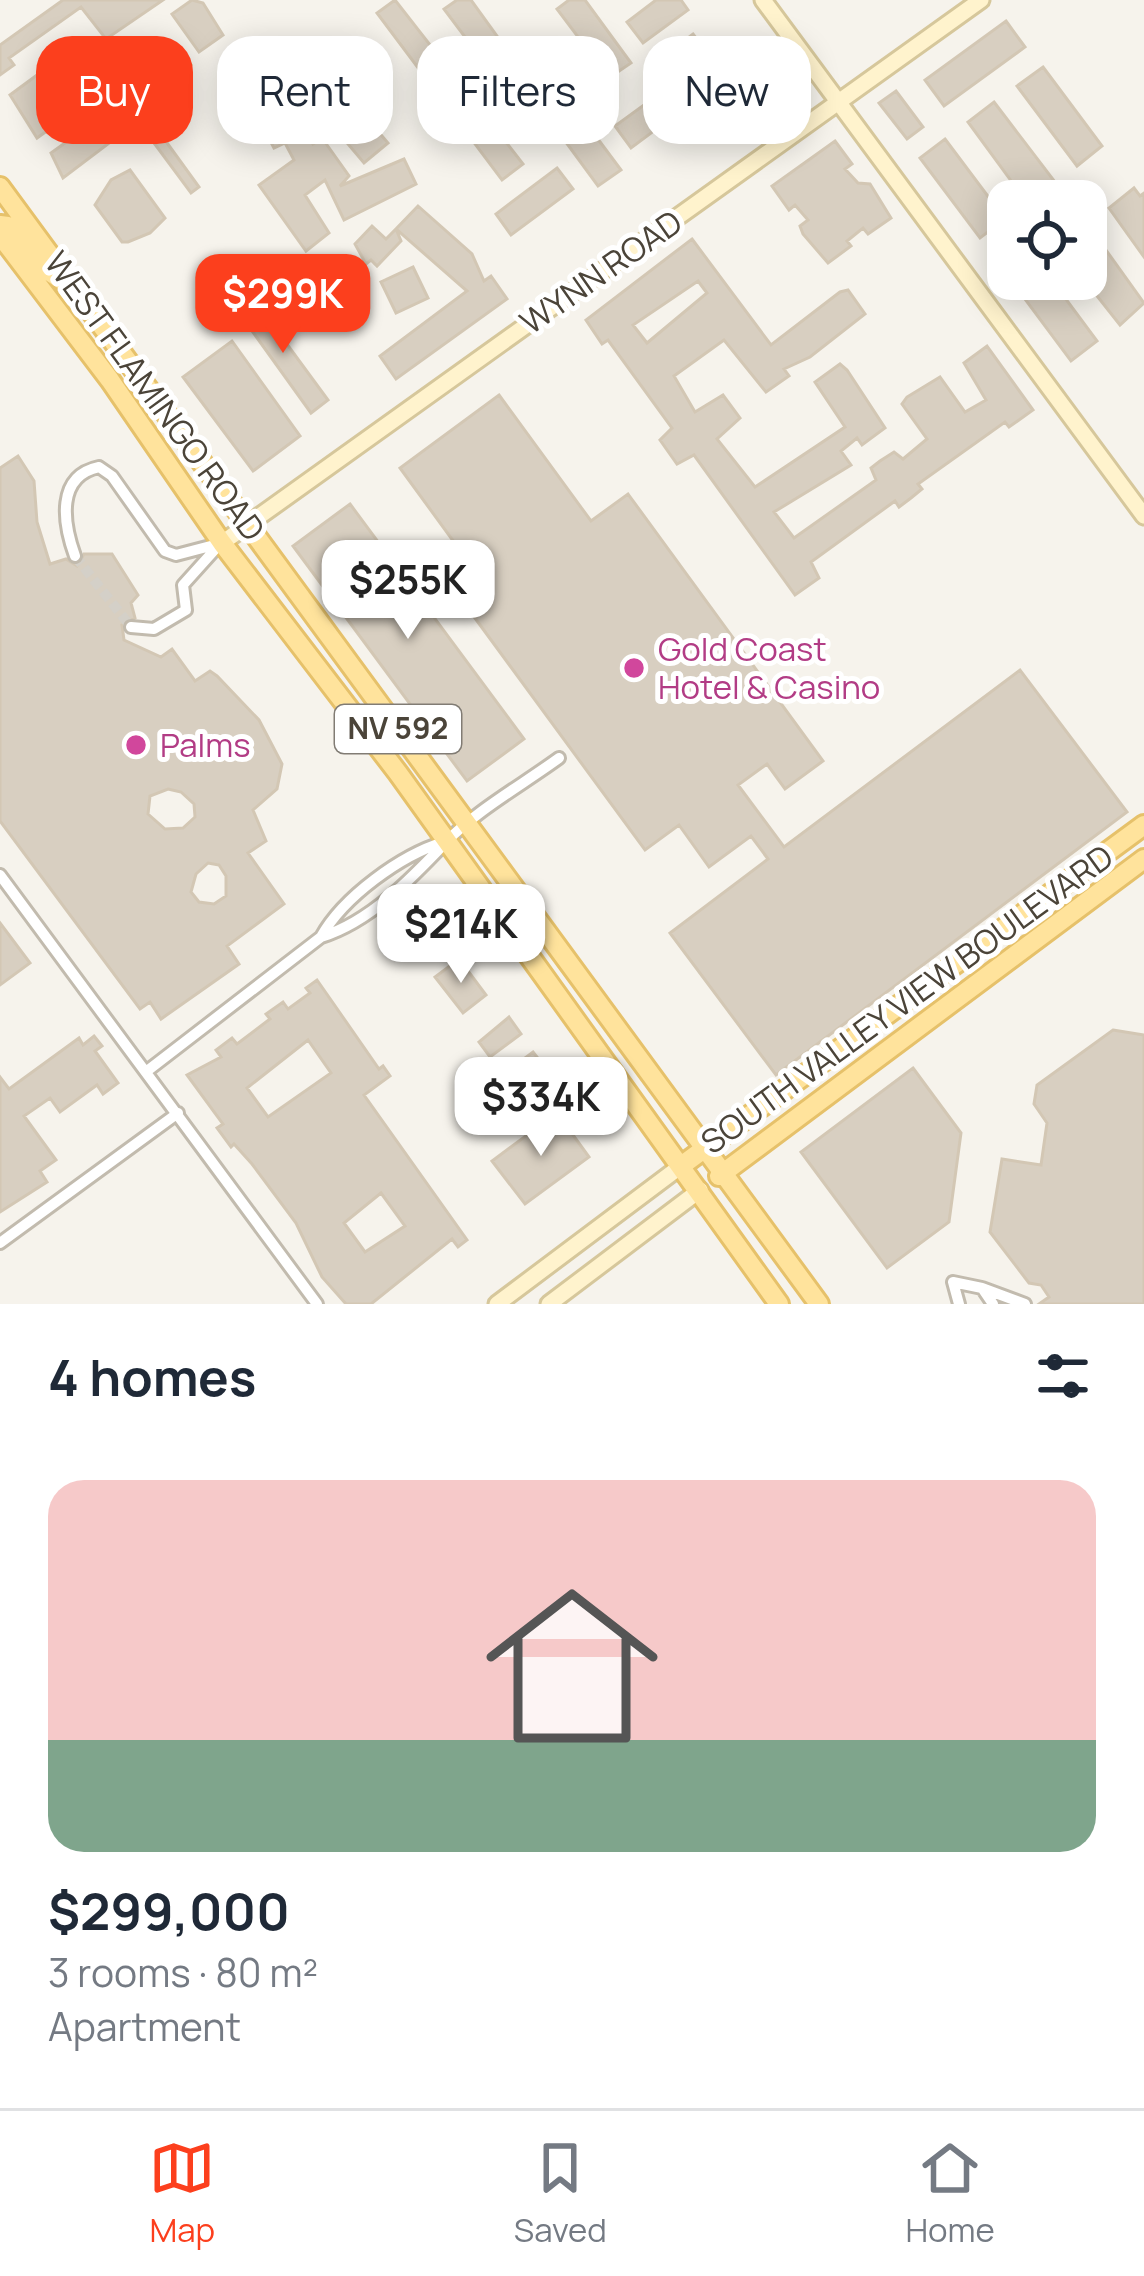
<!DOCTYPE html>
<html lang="en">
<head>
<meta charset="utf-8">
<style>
	:root { --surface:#fff; --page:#f2f2f3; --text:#1f2937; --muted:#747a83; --line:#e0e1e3; --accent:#fc3f1d }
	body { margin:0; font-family:Manrope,sans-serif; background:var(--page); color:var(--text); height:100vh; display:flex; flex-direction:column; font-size:45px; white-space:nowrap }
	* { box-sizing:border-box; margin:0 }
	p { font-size:39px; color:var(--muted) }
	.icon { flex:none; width:66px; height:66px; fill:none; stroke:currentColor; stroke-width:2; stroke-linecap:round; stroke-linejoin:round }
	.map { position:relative; height:1304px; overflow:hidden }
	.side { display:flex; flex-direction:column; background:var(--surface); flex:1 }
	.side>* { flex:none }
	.hud { position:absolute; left:36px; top:36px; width:1074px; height:108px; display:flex; gap:24px }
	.fabs { position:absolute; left:987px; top:180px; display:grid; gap:24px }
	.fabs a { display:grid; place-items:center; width:120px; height:120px; border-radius:24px; background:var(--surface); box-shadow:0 6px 30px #0003; font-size:60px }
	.price { position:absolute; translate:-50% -102px; padding:0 27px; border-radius:24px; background:#fff; color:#222; font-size:39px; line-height:78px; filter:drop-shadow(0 3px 6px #0008) }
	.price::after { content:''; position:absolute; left:50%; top:72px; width:36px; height:27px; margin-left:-18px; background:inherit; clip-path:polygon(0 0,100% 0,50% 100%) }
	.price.selected { background:var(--accent); color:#fff }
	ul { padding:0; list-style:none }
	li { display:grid; align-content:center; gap:24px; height:636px; padding:0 48px }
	li span { display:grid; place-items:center; height:372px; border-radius:36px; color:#555 }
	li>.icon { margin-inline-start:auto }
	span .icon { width:216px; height:216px; fill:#fffc; stroke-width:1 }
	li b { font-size:51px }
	h2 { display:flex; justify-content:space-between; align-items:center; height:144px; padding:0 48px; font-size:51px }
	.chip { padding:0 42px; border-radius:36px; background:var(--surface); box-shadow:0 6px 30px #0003; font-size:42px; line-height:108px }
	.chip.selected { background:var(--accent); color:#fff }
	.tab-bar { display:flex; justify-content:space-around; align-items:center; height:168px; border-top:3px solid var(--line); background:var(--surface); font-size:33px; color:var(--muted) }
	.tab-bar a { display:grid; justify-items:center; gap:6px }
	.tab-bar .selected { color:var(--accent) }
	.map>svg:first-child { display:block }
</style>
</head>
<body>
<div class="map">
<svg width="1144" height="1304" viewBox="0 0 1144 1304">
	<rect width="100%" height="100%" fill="#f6f3ec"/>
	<path fill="#d2eab5" d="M178,44L193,65L145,100L130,80Z"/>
	<path fill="#d8cfc1" stroke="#d3c7b4" stroke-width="3" fill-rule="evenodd" d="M63,0H163L106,39L81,7L9,58L14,65L0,75V45Z
		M192,0L203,3L223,35L199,52L172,14Z
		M395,0L523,164L502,180L377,13Z
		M457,0H471L510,54L489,69L444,9Z
		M569,0H585L631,63L609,78L557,9Z
		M656,0H681L688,10L643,43L627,22Z
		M1006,21L1025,47L944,106L925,80Z
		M693,34L734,88L713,104L672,50Z
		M318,42L335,64L328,72L388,143L364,163L283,67Z
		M558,45L574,67L512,112L496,91Z
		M48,67L53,75L39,86L51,103L71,89L83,105L37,138L10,95Z
		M1043,67L1102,146L1077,166L1017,86Z
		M670,86L686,107L631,148L615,126Z
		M896,91L923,127L907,139L879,103Z
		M568,99L621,170L598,186L546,115Z
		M290,101L313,144L322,138L349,176L340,186L404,159L416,184L344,220L325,180L305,195L329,233L306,251L259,185L294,160L285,143L274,148L258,118Z
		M994,102L1055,182L1032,201L1020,193L968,122Z
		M149,118L199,187L191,193L140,124Z
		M90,125L98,138L114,126L121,134L63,178L51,153Z
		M945,139L1005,219L980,238L920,158Z
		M835,141L852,164L845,169L858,183L870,184L891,218L868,234L863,228L847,241L851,246L828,263L803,234L800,226L808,220L795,205L789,210L772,186Z
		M557,168L573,189L511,235L496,214Z
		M130,170L165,218L150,233L128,242H122L95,205L111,180Z
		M1134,188L1140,196L1144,193V257L1109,208Z
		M418,206L472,254L484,281L491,276L507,299L396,379L380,356L467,291L396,229Z
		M372,226L386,239L396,229L401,241L377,266L371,260L366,264L355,244Z
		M1093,232L1144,303L1120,325L1086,282V236Z
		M692,239L771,345L840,292L848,290L865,314L810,357L784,369L789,376L766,392L724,340L674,376L695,412L723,395L740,418L717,439L755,487L845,427L815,382L840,364L847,370L885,428L862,445L857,438L841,451L851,465L774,512L794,538L876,480L871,468L880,461L894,452L903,459L927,439L902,404L907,397L940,377L965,412L986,400L964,363L987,346L1033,410L1009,427L1005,422L918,484L922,489L911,498L899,507L895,501L811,562L819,578L795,595L694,455L677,464L660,440L672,428L608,340L602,344L586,320ZM698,281L707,293L647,343L633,325Z
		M413,267L428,298L396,313L381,282Z
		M1010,279H1051L1097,341L1071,361Z
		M253,298L328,400L311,413L237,310Z
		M232,341L300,436L253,471L183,377Z
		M499,395L591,521L628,494L823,761L785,789L767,764L738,785L784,847L1020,670L1127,812L776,1075L670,933L768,859L751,836L709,867L679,825L645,850L439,569L462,553L400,468Z
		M18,456L34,481L37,522L50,564L66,559L77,566L84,554H112L138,595L131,603L135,618L122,625L124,640L161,657L172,649L195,681L210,671L217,676L259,720L282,764L277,789L253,810L266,841L248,853L284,904L227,946L239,964L161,1019L150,1002L140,1009L0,821V468ZM168,789L181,792L194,804L195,817L183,828L165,829L148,814L150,796ZM208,863L219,865L226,876V896L214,904L199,902L191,892L196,874Z
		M350,504L524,739L467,781L293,546Z
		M424,899L442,922L398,954L381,931Z
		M0,923L30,963L0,985Z
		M459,959L486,995L463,1013L435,977Z
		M317,980L379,1069L383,1066L390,1076L364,1095L467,1240L458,1247L452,1239L371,1304H346L322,1277L296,1223L252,1164L234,1144L231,1147L217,1128L223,1124L187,1075L221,1057L216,1050L232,1038L237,1044L270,1019L266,1014L283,1002L288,1009L310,993L306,988ZM308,1040L331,1073L268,1117L247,1088ZM381,1193L405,1226L365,1252L344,1223Z
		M509,1017L521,1034L490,1057L479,1042Z
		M1113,1030L1144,1035V1304H1039L1049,1297L1041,1285L1029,1283L990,1232L1002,1159L1041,1165L1047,1123L1034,1104L1037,1085Z
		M94,1036L102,1046L95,1051L118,1083L103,1094L97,1085L60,1112L50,1098L24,1116L56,1160L40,1171L47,1182L0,1212V1077L9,1089L79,1038L83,1045Z
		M533,1052L547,1070L500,1106L486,1087Z
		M913,1068L961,1133L949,1222L887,1268L801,1152Z
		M557,1113L589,1157L525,1204L492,1161Z"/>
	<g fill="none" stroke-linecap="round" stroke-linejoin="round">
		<path stroke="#d4d0c8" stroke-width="10" stroke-dasharray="10 5" stroke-linecap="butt" d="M75,556L131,627"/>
		<defs>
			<path id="street" d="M75,556C63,523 56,476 99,467L112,476L165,551L176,555L222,543
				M131,627L154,629L186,610L183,585L219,545
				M0,875L317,1304
				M321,937C343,897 401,855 444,842
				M147,1071L321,937C370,922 412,878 446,842C477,810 522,785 559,758
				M0,1243L178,1113
				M982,1288L1025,1304
				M959,1304L953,1282L982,1288L993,1304"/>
			<path id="secondary" d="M763,0L1144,516
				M222,543L981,0
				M497,1304L681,1166
				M549,1304L700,1190"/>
			<path id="primary" d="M0,187L819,1304
				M0,225L8,226L42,267L68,284
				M0,235L110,380L222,543L398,773L779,1304
				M681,1166L1144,825
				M719,1176L1144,859"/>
		</defs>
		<use href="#street" stroke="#c2bbae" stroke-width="16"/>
		<use href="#secondary" stroke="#d6c79b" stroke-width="21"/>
		<use href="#primary" stroke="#e6c16a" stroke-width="24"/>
		<use href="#street" stroke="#fff" stroke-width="10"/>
		<use href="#secondary" stroke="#fff3cd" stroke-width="15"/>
		<use href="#primary" stroke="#ffe39c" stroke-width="18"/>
	</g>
	<g fill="#d1479c" stroke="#fff" stroke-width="4.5">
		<circle cx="634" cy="668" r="12"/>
		<circle cx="136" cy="745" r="12"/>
	</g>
	<g text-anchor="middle" stroke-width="10" stroke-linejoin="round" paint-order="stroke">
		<rect fill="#fff" stroke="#817c74" stroke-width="3" x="335" y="705" width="126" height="48" rx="9"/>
		<g font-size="30" font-weight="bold" fill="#4b4439">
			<text x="398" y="739">NV 592</text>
		</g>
		<g font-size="33" fill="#4b4439" stroke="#fff">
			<text transform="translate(601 272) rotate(-35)" y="12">WYNN ROAD</text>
			<text transform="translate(155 396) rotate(54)" y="12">WEST FLAMINGO ROAD</text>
			<text transform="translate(907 999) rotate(-36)" y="12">SOUTH VALLEY VIEW BOULEVARD</text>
		</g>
		<g font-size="33" fill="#b23c85" stroke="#fff" text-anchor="start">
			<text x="658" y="661">Gold Coast<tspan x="658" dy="38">Hotel &amp; Casino</tspan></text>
			<text x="160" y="757">Palms</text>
		</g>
	</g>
</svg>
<div class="fabs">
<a><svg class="icon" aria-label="locate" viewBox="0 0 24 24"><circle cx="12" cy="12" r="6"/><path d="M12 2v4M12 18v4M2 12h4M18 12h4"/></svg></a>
</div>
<b class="price selected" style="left:283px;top:356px">$299K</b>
<b class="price" style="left:408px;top:642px">$255K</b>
<b class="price" style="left:461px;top:986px">$214K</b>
<b class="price" style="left:541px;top:1159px">$334K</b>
<div class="hud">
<a class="chip selected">Buy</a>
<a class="chip">Rent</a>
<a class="chip">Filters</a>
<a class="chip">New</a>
</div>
</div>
<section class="side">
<h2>4 homes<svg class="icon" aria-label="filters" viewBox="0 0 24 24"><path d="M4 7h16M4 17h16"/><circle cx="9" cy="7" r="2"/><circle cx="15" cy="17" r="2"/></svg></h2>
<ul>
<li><span style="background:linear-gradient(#f6c9c9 70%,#7fa58c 0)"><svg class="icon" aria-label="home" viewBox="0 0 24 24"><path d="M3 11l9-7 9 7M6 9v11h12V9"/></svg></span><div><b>$299,000</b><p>3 rooms · 80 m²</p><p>Apartment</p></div></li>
</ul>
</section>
<nav class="tab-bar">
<a class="selected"><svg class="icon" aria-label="map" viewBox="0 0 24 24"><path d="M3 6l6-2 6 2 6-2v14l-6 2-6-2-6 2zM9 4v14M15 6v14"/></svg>Map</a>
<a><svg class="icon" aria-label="saved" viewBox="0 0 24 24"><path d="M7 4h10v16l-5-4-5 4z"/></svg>Saved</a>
<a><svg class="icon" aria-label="home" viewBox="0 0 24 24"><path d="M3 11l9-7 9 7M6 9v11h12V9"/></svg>Home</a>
</nav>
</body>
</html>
